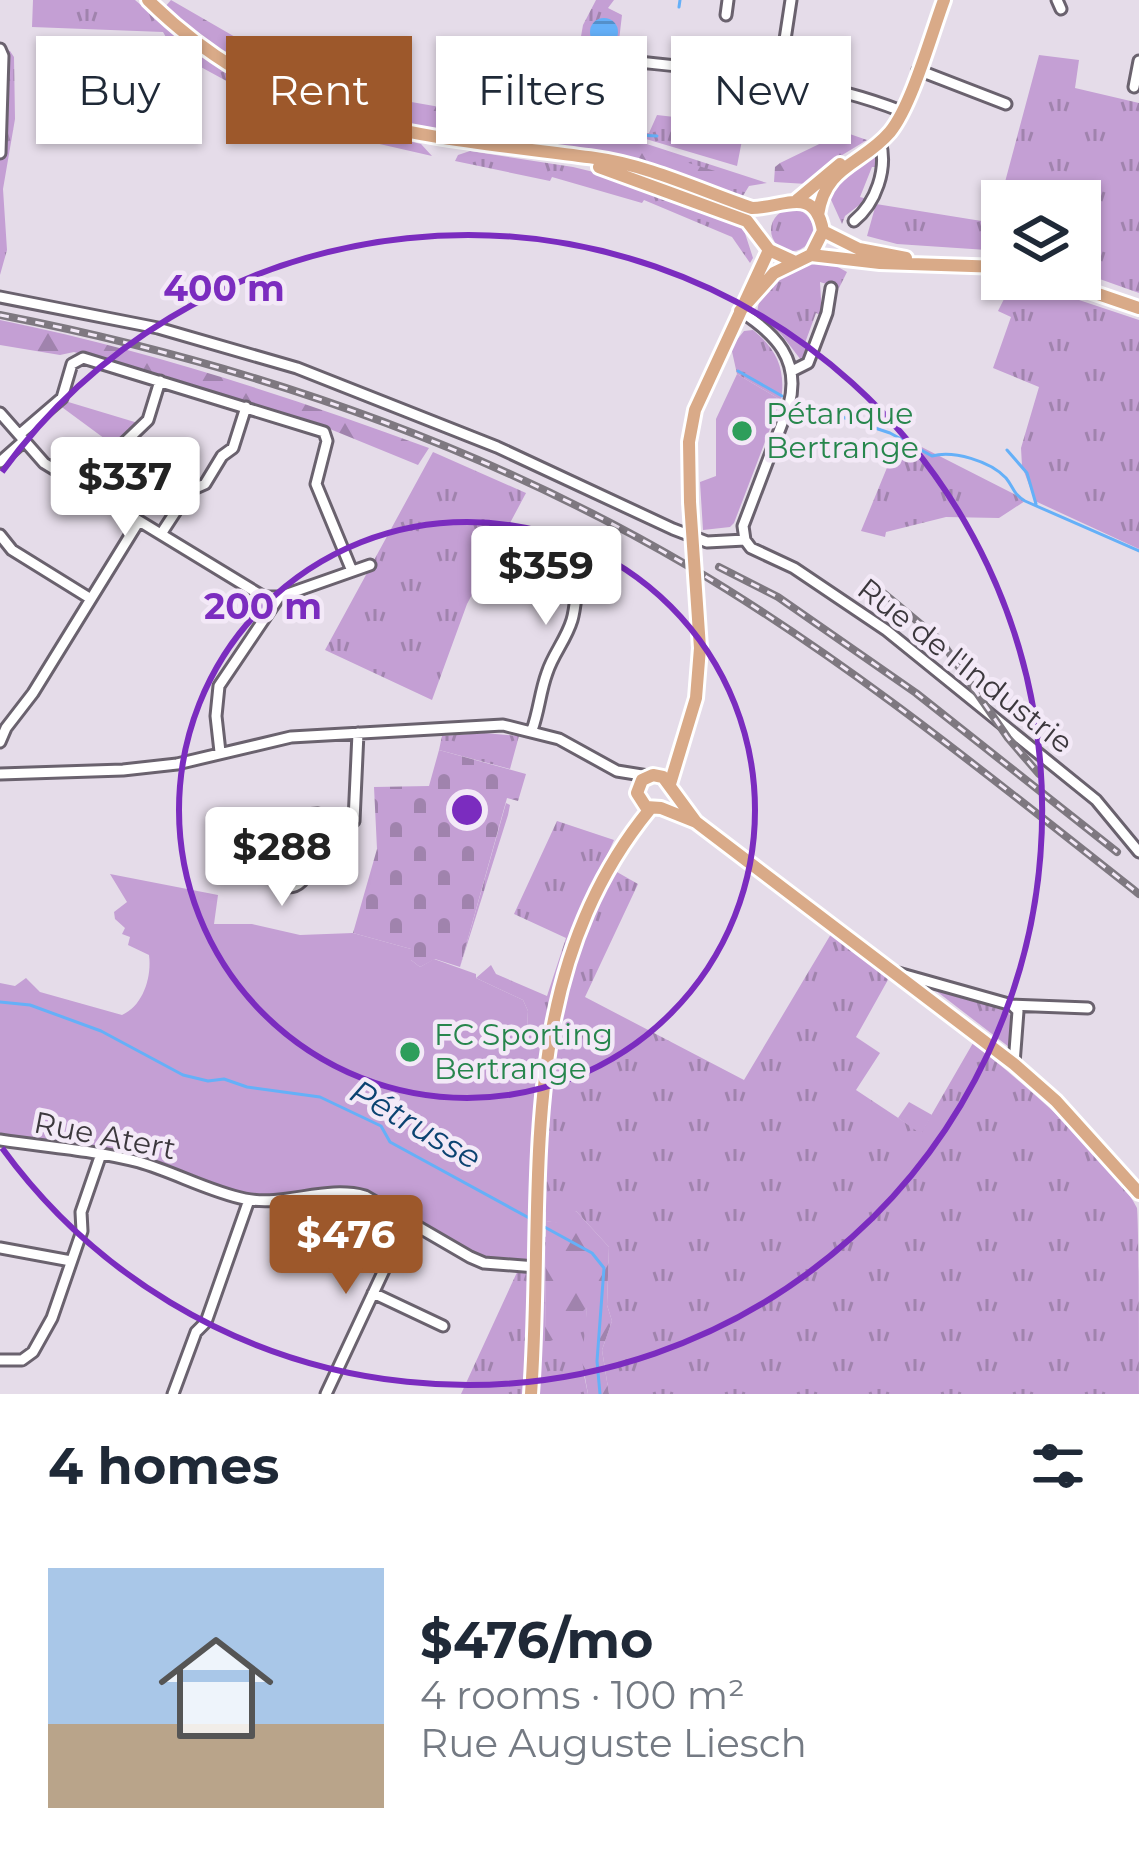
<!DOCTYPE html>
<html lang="en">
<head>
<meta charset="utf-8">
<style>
	:root { --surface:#fff; --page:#f6f6f7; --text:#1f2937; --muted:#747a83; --line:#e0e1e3; --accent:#9d582b }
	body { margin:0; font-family:Montserrat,sans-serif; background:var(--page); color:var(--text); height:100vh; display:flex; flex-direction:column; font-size:45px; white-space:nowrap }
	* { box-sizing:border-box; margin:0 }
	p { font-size:39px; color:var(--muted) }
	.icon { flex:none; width:66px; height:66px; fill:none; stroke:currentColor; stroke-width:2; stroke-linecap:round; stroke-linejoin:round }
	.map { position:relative; height:1394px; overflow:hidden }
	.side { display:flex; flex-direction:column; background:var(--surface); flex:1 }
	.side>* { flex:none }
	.hud { position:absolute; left:36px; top:36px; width:1068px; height:108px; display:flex; gap:24px }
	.fabs { position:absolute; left:981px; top:180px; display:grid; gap:24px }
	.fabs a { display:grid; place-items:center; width:120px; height:120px; border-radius:0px; background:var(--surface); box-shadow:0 3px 9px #0004; font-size:60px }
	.price { position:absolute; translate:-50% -102px; padding:0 27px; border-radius:12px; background:#fff; color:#222; font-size:39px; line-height:78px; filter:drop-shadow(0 3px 6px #0008) }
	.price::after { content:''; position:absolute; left:50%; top:72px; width:36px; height:27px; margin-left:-18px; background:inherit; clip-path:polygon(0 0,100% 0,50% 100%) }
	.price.on { background:var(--accent); color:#fff }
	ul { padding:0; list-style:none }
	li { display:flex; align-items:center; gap:36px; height:300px; padding:0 48px }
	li+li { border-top:3px solid var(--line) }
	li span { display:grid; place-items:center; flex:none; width:336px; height:240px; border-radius:0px; color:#555 }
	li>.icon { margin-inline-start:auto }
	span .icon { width:144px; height:144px; fill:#fffc; stroke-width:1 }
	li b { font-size:51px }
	h2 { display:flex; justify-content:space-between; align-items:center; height:144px; padding:0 48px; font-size:51px }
	.tag { padding:0 42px; border-radius:0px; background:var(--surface); box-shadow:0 3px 9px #0004; font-size:42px; line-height:108px }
	.tag.on { background:var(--accent); color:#fff }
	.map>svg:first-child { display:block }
</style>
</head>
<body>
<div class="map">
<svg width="1139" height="1394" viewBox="0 0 1139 1394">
	<defs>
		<pattern id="grass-tufts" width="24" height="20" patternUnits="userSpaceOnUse" patternTransform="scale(3)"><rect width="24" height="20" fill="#c49fd4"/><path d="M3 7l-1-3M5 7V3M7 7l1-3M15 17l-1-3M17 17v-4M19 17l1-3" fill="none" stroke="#a083ad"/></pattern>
		<pattern id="forest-firs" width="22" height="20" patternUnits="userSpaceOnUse" patternTransform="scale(3)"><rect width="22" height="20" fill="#c49fd4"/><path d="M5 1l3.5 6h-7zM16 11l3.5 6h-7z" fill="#a083ad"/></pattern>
		<pattern id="cemetery-stones" width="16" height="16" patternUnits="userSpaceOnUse" patternTransform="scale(3)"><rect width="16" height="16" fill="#c49fd4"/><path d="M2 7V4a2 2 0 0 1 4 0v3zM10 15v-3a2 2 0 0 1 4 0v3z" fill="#a083ad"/></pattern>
		<pattern id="water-rules" width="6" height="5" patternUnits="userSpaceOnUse" patternTransform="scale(3)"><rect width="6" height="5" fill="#65b0f8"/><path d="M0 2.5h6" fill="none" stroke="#5490ca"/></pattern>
	</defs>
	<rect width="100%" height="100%" fill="#e5dce9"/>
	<path fill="url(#grass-tufts)" d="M33,0H135L175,34L263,95L337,124L421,144L432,156L349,137L258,103V98L175,53L163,32L32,27Z
		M596,0H614L608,8L622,15L618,49L589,47L584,77L574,76L583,25Z
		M0,49L10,51L14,57L15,119L3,189L7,250L0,275Z
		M1039,55L1079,60L1075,88L1139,103V293L1080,272V201H1002V251L897,244L867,236L876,204L994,223Z
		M635,87L634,116L639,133H649L657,115L745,125L737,166L629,134Z
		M572,110L627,119L625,132L576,122Z
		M575,126L616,134L767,183L749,186L741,199L588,153L599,135L577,133Z
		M470,151L573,167L639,183L742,224L753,258L750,263L732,237L644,200L642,203L552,177L550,181L455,161L458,155Z
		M873,153L879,154V167H872L860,197L867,199L845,216L842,224L828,193L837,180Z
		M771 230a21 21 0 1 1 42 0a21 21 0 1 1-42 0Z
		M812,260L827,261L847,272L839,288L820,282L822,316L816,313L805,343L810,348L801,360L781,334L757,313C761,279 784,270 812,260Z
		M1034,285L1139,320V549L1035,501L1022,466L1021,448L1039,387L993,368L1011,317L998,311L1010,287Z
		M753,330C777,349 786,370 781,400L737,374L731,347L744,331Z
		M900,436L1014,494L1025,501L999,518L946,517L886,532L885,537L861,531Z
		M433,452L526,493L467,604L432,700L325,650Z
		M484,733L519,736L510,769L439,750L442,736Z
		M506,803L510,805L508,815L460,967Z
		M557,821L614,840L603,864L638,884L585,997L744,1080L831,934L889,978L856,1037L880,1053L856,1090L921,1133L973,1043C1018,1079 1113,1158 1137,1208C1139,1226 1139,1364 1139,1394H609L602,1350L612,1321L607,1305L609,1247L576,1211L563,1224L546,1221V1212L536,1206L526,1046L528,1011L523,1000L476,978L491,965L496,974L547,996L566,938L514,914Z
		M931,987L1004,1007L1013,1019L1009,1047Z
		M536,1231L546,1237L545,1342L587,1305L584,1375L588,1394H461Z"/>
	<path fill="url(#forest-firs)" d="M171,0L287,67L337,89L599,135L604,142L588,153C488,137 381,131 287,91C241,72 202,39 164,8Z
		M844,132L867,140L824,166L807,184L774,182L775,167L780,163Z
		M626,144L725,174L732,178L731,188L714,192L617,159L618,152Z
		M0,320C147,350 288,396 429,448L418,465L325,427L74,352L60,355L0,345Z
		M576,1211L609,1247L607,1305L612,1321L602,1350L609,1394H588L582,1361L587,1307L578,1316L574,1332L545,1343L546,1221L563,1223L567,1214Z"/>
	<path fill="url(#cemetery-stones)" d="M439,750L526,774L518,801L507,798L460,967L435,959L420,967L411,960V949L353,933L377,849L374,787L429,786Z"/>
	<path fill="#c49fd4" d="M737,374L781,400L734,523L730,527L703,530L700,482L716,476V419Z
		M65,401L138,423L116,447L59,405Z
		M110,874L218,895L214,924H252L300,935L353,933L411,949V960L420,967L434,959L476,974V978L523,1000L528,1011L526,1046L545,1060L536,1267L484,1263L365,1197L249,1200L130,1160L0,1140V983L15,986L26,978L40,992L122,1015C143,1006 152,977 149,955L128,945L130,937L122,934L125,928L115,919L114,912L127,902Z
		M909,1102L932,1115L921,1134L898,1118Z"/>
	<path fill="url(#water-rules)" d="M590 32a14 14 0 1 1 28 0a14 14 0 1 1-28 0Z"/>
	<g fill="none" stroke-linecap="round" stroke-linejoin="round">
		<path stroke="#65b0f8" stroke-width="3" d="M679,7L680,0
			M631,119L638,135L657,136
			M738,371L782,396
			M806,405L890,433L932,456C953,450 990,461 1006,478C1014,488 1013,494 1025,501L1139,551
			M1007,450L1027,473L1036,504
			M0,1002L30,1005L101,1031L183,1075L208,1081L224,1079L247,1087L320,1097L381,1126L390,1142L531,1219
			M539,1224L592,1253L604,1268L597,1361L600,1394"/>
		<defs>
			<path id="minor" d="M1057,0L1061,9
				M726,15L728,0
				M0,49L3,56L0,153
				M610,67L619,60C714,70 812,76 901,111
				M918,70L1006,104
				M779,79L791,0
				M1134,87L1139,61
				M854,221C876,203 888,169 880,141
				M0,297L158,328L297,368L497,447L673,529L707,542L745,540
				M740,311C776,334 801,360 789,405L743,526L745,540
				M792,371L808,363L827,313L831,288
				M0,413L44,463L264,597H279
				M20,434L62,398L72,364L83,358L324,432L327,441L316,484L352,571
				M0,462L25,440
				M94,493L122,445L148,420L160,381
				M161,534L189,491L205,484L222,456L233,448L246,407
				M0,535L12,550L91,599
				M745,540L751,548L794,568L886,630L1096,800L1139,852
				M532,730C539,711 540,692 547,673C553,654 566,640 572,620C579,597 573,563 596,548L598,540
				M0,742L6,728L33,693L139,521
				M220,752L216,716L219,686L279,597L370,565
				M0,774L123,770L177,764L291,737L503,725L559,739L617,771L648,776
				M269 868a19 19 0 1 1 38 0a19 19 0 1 1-38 0Z
				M291,850L295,828L304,815L318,814L354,821L358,733
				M898,973L1012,1005L1018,1011L1014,1064
				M1012,1005L1088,1008
				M0,1140C46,1147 93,1150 139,1162C174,1172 210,1192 245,1199C286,1207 325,1185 365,1196L470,1257L484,1263L536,1267
				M0,1248L71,1261
				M373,1293L443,1326
				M0,1360H22L33,1352L52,1318L82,1231L81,1212L101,1154
				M173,1394L196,1332L206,1322L249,1200
				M326,1394L407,1221"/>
			<path id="major" d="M148,0C281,131 421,135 595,158C648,165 702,191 752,208C782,208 815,184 823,231L811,255
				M599,167L747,221L769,250L793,261
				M797,200L840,164
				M818,215C825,165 862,165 890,132C912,105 931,35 944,0
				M823,231L859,249L906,258
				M1054,279L1139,308
				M740,311L774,273L811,255L880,263L1002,267
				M690,502L689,442L695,410L769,250
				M670,784L696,698L700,648
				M696,822L661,808L646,807L637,793L642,780L653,775L663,777L696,822L1014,1064L1056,1101L1139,1193
				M531,1394C546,1191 510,980 650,809"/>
		</defs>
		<use href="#minor" stroke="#6a626e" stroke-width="15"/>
		<use href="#major" stroke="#fff" stroke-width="18"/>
		<use href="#minor" stroke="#fff" stroke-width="9"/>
		<use href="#major" stroke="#d9aa88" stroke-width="12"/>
		<defs>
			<path id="rail" d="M0,315C241,362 477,442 690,567C849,661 994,780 1139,894
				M719,567L778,597L916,693L1117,852
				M875,586L941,641L1008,738L1039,774"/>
		</defs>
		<use href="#rail" stroke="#7e7880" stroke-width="8"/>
		<use href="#rail" stroke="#f3e9f7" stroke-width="3" stroke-dasharray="9" stroke-linecap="butt"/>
		<defs>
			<path id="major-bridge" d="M690,502L700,648"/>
		</defs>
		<use href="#major-bridge" stroke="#fff" stroke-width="18" stroke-linecap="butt"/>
		<use href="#major-bridge" stroke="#d9aa88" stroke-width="12"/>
	</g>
	<g fill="none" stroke="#7b2cbf" stroke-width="6">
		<circle cx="467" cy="810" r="288"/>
		<path d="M2 472A575 575 0 1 1 2 1148"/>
	</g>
	<g fill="#2e9e5b" stroke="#f3e9f7" stroke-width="4.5">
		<circle cx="742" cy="431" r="12"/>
		<circle cx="410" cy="1052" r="12"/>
	</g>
	<g text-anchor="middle" stroke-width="9" stroke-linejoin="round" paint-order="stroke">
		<g font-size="30" fill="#27864d" stroke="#f3e9f7" text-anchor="start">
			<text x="766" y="424">Pétanque<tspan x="766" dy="34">Bertrange</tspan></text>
			<text x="434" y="1045">FC Sporting<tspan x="434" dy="34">Bertrange</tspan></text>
		</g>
		<g font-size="30" fill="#3c383d" stroke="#f3e9f7">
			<text transform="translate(965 666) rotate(38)" y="10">Rue de l'Industrie</text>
			<text transform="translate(105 1136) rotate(11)" y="10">Rue Atert</text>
		</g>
		<g font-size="33" font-style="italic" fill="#0b4371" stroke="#f3e9f7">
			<text transform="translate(416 1124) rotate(30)" y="12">Pétrusse</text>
		</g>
	</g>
	<circle cx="467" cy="810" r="18" fill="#7b2cbf" stroke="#f3e9f7" stroke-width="6"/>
	<g font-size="36" text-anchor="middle" font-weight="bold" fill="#7b2cbf" stroke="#f3e9f7" stroke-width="9" stroke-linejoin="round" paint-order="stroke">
		<text x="224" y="301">400 m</text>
		<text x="263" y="619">200 m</text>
	</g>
</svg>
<div class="fabs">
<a><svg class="icon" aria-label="layers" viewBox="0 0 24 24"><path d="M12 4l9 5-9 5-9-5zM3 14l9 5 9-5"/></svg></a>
</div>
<b class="price" style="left:125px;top:539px">$337</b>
<b class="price" style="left:546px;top:628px">$359</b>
<b class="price" style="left:282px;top:909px">$288</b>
<b class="price on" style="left:346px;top:1297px">$476</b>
<div class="hud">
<a class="tag">Buy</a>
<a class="tag on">Rent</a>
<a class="tag">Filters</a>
<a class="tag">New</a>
</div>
</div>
<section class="side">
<h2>4 homes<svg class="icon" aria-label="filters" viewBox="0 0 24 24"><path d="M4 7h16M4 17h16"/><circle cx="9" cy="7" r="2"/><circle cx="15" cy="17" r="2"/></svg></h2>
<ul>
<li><span style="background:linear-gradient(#a9c7e8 65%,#b9a48a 0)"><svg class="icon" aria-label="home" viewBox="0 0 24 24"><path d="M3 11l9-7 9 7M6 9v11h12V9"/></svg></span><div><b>$476/mo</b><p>4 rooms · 100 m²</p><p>Rue Auguste Liesch</p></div></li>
</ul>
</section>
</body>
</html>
